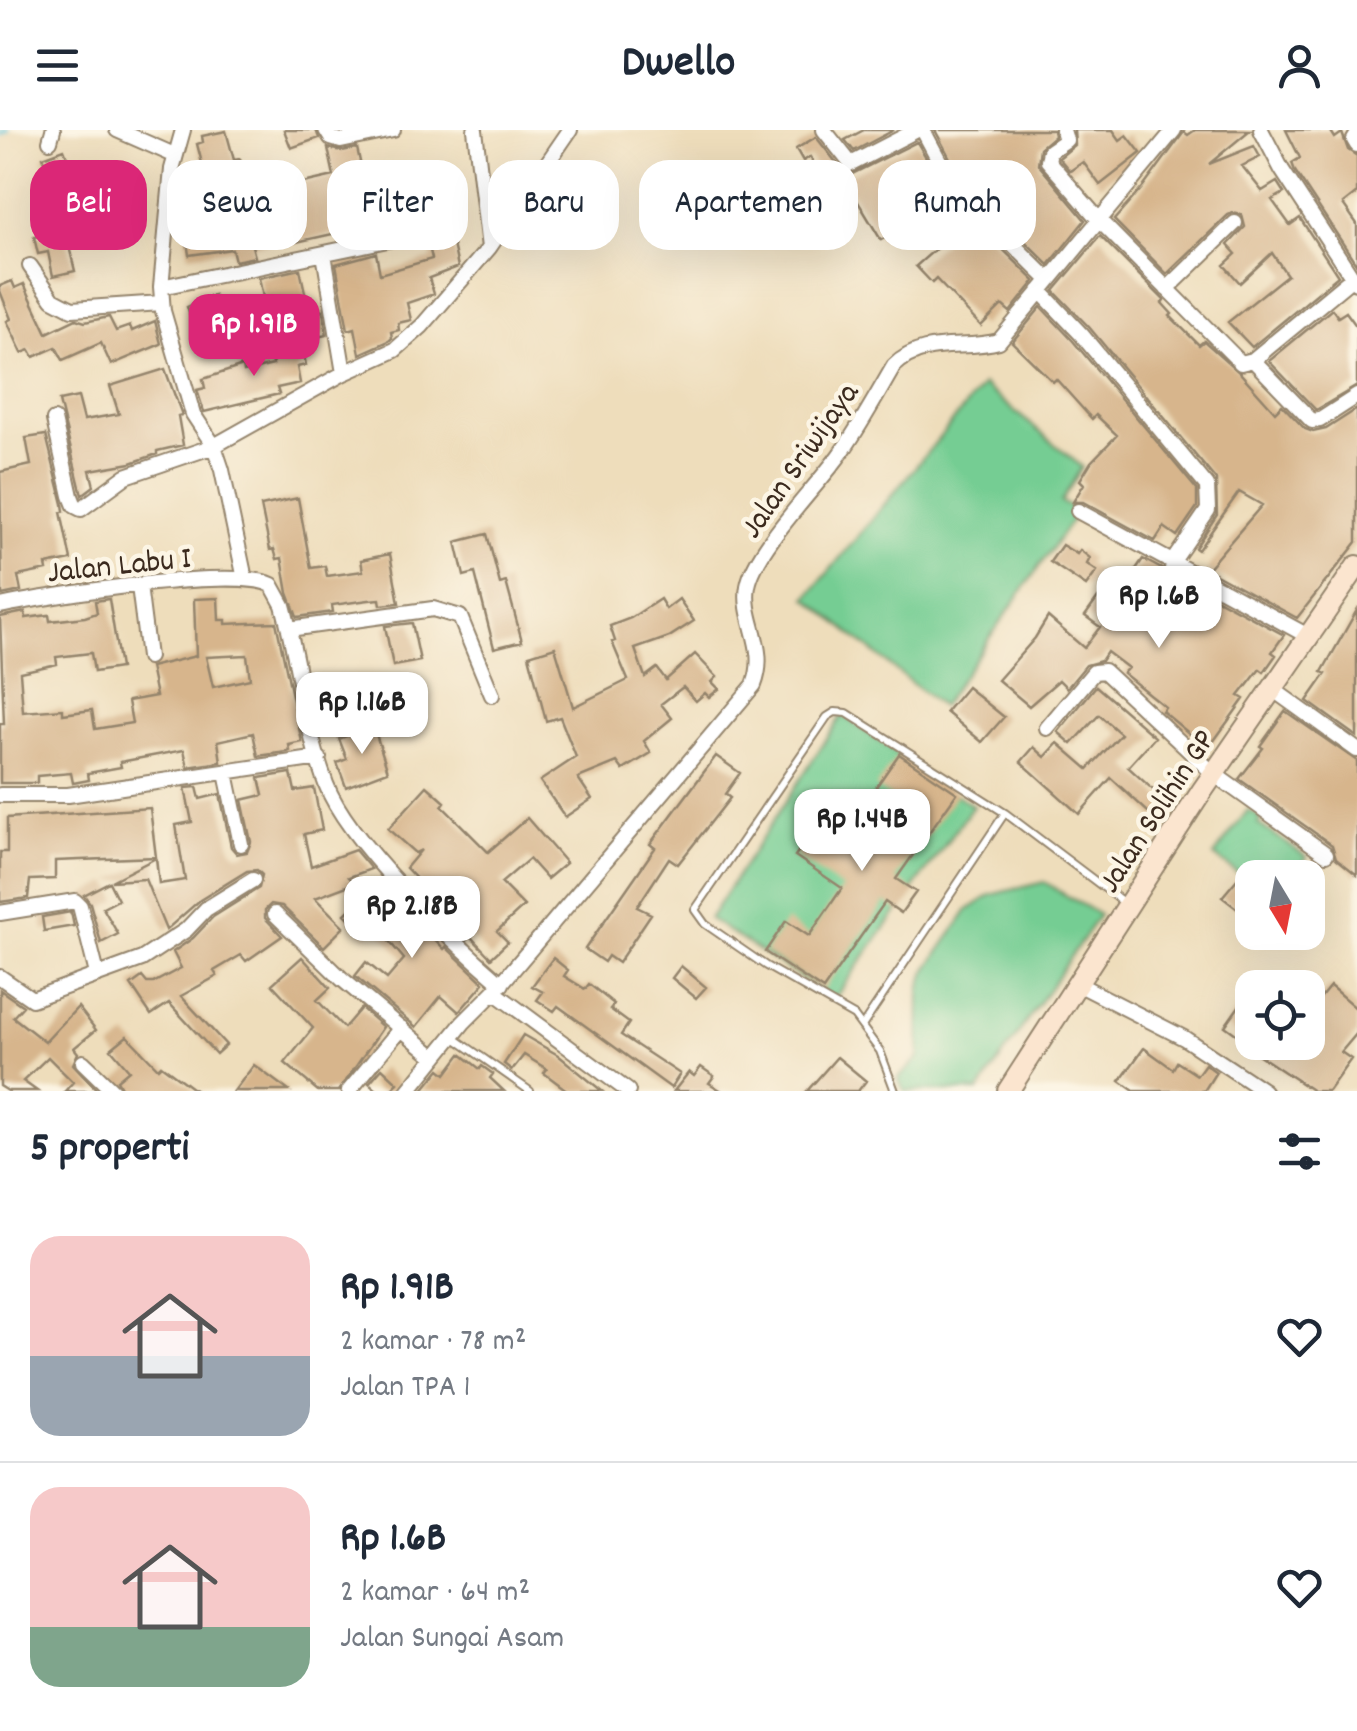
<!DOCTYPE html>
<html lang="id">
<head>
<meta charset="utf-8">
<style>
	:root { --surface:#fff; --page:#f6f6f7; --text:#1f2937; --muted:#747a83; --line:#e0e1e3; --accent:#db2777 }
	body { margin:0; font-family:Dekko,sans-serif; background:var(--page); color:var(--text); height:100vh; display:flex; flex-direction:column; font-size:38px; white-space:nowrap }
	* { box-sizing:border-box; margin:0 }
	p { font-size:32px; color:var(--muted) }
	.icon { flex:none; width:55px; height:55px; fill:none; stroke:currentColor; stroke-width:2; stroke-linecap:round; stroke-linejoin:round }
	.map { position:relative; height:961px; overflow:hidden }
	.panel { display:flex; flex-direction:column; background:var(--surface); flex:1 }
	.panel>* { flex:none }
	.guide { position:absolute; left:30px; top:30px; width:1298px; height:90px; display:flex; gap:20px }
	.needle { width:65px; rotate:170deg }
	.controls { position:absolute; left:1235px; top:730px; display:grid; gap:20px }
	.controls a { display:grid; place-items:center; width:90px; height:90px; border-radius:20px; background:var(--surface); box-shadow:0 10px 40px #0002; font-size:50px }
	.price { position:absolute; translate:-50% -85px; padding:0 22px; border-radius:20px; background:#fff; color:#222; font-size:32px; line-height:65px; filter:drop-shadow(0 2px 5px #0008) }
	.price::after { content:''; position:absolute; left:50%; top:60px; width:30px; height:22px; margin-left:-15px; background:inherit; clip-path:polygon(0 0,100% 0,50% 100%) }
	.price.selected { background:var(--accent); color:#fff }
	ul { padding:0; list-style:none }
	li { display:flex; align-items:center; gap:30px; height:250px; padding:0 30px }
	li+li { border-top:2px solid var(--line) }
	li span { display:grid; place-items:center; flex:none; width:280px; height:200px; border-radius:30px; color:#555 }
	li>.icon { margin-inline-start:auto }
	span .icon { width:120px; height:120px; fill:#fffc; stroke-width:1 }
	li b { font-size:42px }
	h2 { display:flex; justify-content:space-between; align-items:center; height:120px; padding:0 30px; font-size:42px }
	.chip { padding:0 35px; border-radius:30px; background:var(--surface); box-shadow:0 10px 40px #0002; font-size:35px; line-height:90px }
	.chip.selected { background:var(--accent); color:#fff }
	header { display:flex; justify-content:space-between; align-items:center; height:130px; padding:0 30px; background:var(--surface); font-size:45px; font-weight:700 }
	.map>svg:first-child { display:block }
</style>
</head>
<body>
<header><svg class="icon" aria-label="menu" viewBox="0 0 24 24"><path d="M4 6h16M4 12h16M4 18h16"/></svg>Dwello<svg class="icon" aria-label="person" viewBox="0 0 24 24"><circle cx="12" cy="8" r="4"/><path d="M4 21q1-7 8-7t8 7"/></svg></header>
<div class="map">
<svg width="1357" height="961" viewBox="0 0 1357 961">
	<rect width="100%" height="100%" fill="#fcf5e5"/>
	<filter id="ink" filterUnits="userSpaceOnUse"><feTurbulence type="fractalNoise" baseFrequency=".01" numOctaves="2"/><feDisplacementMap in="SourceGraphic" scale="20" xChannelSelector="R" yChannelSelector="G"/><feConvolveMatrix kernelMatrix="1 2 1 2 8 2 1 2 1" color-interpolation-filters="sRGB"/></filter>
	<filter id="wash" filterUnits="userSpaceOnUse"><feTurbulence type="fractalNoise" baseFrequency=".0048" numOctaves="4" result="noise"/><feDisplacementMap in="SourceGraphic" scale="40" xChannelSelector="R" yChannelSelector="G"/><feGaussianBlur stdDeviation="2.25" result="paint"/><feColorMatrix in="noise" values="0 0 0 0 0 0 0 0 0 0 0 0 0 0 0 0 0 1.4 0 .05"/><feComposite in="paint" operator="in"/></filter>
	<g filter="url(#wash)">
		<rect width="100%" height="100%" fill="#edb"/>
		<path fill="#75cd93" stroke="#587c58" stroke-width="2.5" d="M983,255L1082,337L1061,372L1078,381L941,577L807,468Z
			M842,585L973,676L834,869L709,789Z
			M1248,680L1261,688L1258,694L1307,727L1291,747L1252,748V754L1214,726Z
			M1044,752L1099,785L979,961H904L898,949L919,928L920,860L926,841L968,780L991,765Z"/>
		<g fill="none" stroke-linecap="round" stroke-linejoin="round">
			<path stroke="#60c7dd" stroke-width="5" d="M0,4L7,0"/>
		</g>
		<g id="blocks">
			<path fill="#d7b58c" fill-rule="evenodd" d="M284,0H316L319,8L291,18Z
				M864,0H894L854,21L845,10Z
				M935,0H1053L1054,6L1040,18L1038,34L1085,90L1049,135L960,47Z
				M1074,0H1113L1120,10L1127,5L1141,23L1100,55L1083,32L1070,41L1059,28L1075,15Z
				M1195,0H1250L1209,34L1254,16L1260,27L1242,36L1262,61L1277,52L1284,63L1272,70L1290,95L1300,88L1338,146L1252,217L1228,192L1287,145L1272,123L1240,153L1224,135L1236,124L1228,115L1245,97L1242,85L1233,83L1228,85L1167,144L1114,90L1144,56L1184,2L1188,5Z
				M1286,0H1330L1335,8L1342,3L1348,20L1357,26V63L1343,74L1357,94V135L1295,41L1292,33L1300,28Z
				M226,1L234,30L240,29L245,53L218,59L224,85L251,79L250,74L283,67L281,58L334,46L328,18L342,21L357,18L362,41L370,39L380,101L357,106L355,99L292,113L291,108L252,116L255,127L235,131L232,119L189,125L184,90L188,89L184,72L189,71L182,42L203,37L197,14L203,12L202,6Z
				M816,7L843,41L850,45L917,12L948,65L916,86L918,88L881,110L851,60L840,65L829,43L822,47L810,27L803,31L796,19Z
				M64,19L77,52L55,59L43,27Z
				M431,34L449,111L452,110L458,137L429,148L434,164L407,173L411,190L398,193L399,200L391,202L392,208L389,211L360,224L355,198L348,200L336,134L376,123L380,144L432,129L428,112L436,106V99L428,92L404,96L392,43Z
				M508,49L511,64L494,67L492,52Z
				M971,88L1035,151L1010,182L1002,175L981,196L936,149L932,153L916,136Z
				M65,100L75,141L53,146L48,122L38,124L34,107Z
				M1100,106L1164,170L1162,173L1172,184L1170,186L1199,215L1204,211L1240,243L1275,282L1282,275L1305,299L1313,302L1326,299L1357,279V412L1297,488L1207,439L1262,375L1239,362L1198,420L1195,418L1217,385L1216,350L1089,197L1054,161Z
				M300,139L309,181L276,190L271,171L264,172L259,148Z
				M12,151L15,158L24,154L47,203L76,189L85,192L109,187L116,201L130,196L132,201L155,191L161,214L111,235L101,213L63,230L56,217L34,227L30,220L22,223L7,191L11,189L0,161V156Z
				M214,165L221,184L193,195L187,177Z
				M1041,177L1073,211L1197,360V377L1177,406L1164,397L1155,411L1083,372H1073L1084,354L1080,350L1091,332L1117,305L1096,285L1092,289L1056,249L1053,252L1012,212Z
				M1332,179L1338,187L1346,182L1357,197V256L1316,280L1269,231Z
				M323,180L327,205L310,208L305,185Z
				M301,210L306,235L297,237L300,253L277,258L279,264L204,282L197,260L205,258L203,249L243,236L244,242L273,235L269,217Z
				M165,239L182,285L178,286L183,315L157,321V324L131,333L90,340L94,356L82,365L59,271L78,267L84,290L119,284L110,256Z
				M46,305L63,374L64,381L61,382L71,430L46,435L47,440L18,446L21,461L2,465L0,342L31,335L26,308Z
				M298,368L311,438L325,436L327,446L363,441L361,430L390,424L399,473L381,475L380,469L369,470L332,475L333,482L297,487L288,463L282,428L277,429L274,419L270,420L261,376Z
				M487,404L500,454L506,452L522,511L494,518L475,443L464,446L456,412Z
				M1062,415L1077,424L1080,420L1090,428L1087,434L1097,441L1086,456L1050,432Z
				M1143,429L1284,505L1272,522L1276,525L1264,542L1260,539L1239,566L1244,569L1208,619L1162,581L1165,577L1123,543L1128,538L1107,522L1101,531L1086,535L1067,558L1059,550L1029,576L998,550L1035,508L1048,487L1084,518L1100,497L1085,486L1098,468L1110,477Z
				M218,468L219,490H226V494L276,492L302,612L289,615L290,621L287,622L258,626L253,603L218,611L221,632L188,637L184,620L120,632L121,637L88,643L89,650L73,653L71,643L37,646V653H0V594H4L0,487L25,482L26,488L49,485L50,491L85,487L97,483L95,471L109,469L120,538L94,542L91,523L56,527L57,534L20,542L23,582L63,579V584L92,580L95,599L132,593L128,571L156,566L150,537L196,526L194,469ZM247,525L250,549L213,557L206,527Z
				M660,469L666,479L679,469L694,491L669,507L635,519L645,547L657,538L666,550L695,524L717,547L712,552L719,559L709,567L705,563L696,571L683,557L661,574L672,588L644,611L651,623L623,640L617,632L578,648L592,669L565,687L540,651L576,627L560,587L546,591L529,525L555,517L573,577L628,550L612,512L615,511L610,496L631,488Z
				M1357,480V607L1307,571L1326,544L1322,542Z
				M412,493L420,531L393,536L385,496Z
				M1096,556L1155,607L1128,637L1173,678L1160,693L1111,648L1079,684L1021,632L1034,617L1045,627L1058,613L1088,639L1121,604L1099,585L1072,614L1058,602Z
				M967,557L1004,587L982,612L946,582Z
				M1285,581L1357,631V745L1336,728L1332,715L1239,649L1263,618L1260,616Z
				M373,595L388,641L346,657L337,633L347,629L339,609Z
				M899,624L957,663L896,749L916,762L901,783L885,772L823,860L765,822L786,791L809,806L842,758L795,726L820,690L868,722L901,674L876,657Z
				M716,626L740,643L725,664L730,668L678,734L669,728L637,777L651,784L618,833L608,826L604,832L585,819L655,718L650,714Z
				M291,643L295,661L314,658L322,700L304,704L311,736L355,720L371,739L349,747L355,753L315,768L344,797L324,817L282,776L271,774L265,780V788L282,806L246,831L241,825L214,841L217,846L181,866L226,915L216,924L169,873L151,885L131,855L142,847L147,853H153L181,838L173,822L193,808L213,787L259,758L262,745L257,740L247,741L200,770L166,800L145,749L111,751L156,728L159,754L185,750L176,695L192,692L185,658L197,657L200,669L220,664L231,717L237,724L247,722L251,712L242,670L263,665L259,648Z
				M427,656L445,672L442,676L488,722L527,688L566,733L547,749L529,729L501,753L524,776L497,801L508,812L491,828L455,790L463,782L435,755L429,762L406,738L421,720L415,723L388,699Z
				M150,678L156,727L55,731V749L30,750L28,768L0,772V722H7V688Z
				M1238,748L1252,760V774L1244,784L1222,767Z
				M109,752L118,770L103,778L118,804L101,813L90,773L84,765Z
				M385,756L444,819L446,817L484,853L459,882L441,866L416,897L355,846L366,832L387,849L404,829L377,797L367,806L345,784L366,764L371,769Z
				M71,782L74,796L44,801L42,787Z
				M302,827L330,858L317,870L344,898L361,878L383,897L339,961H318L285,933L313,898L272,854Z
				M553,828L568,840L564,846L585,859L589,854L614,874L610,879L629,893L621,905L680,944L671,958L558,876L554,881L537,870L543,862L532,856Z
				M681,836L706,857L696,868L672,848Z
				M1330,856L1357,879V903L1341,922L1351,929L1328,961H1313L1259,925L1261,922L1225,896L1252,858V912H1308V883Z
				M0,860L23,876L13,887L45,912L78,877L96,900L74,918L78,923L73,934L98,961H65L73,952L48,927L23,951L37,961H8L0,956Z
				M523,905L558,925L602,961H568L544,943L547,939L524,925L512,940L504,934Z
				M127,906L158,938L161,935L196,961H123L117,950L129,940L111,919Z
				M1144,918L1173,939L1177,932L1197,945L1205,934L1216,942L1204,961H1134L1120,951Z
				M461,924L480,939L482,936L493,944L490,948L504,961H422L440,939L446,944Z
				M837,927L866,951L858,961H807Z
				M254,935L289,961H234Z
				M701,937L714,946L709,953L722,961H674L689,942L694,946Z
				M382,938L398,953L390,961H378L369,953Z"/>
		</g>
	</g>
	<g filter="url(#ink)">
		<use href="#blocks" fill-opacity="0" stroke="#94846c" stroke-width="2.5"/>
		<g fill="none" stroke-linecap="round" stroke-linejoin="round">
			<defs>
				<path id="service" d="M863,895L1005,683
					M453,907L530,961
					M895,961L880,921L854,886L766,836L705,794L695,780L827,587L835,582L847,583L1005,683L1123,772"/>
				<path id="minor" d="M117,0L174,25
					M183,0L172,39L161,157L163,181L193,284L214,316L222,340L245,449
					M326,0L331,8L341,11L393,0
					M475,0L489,118
					M824,0L851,34L917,0
					M923,0L951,53L1049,150
					M1063,0L1066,10L1050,21L1048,31L1099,90L1241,233L1253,230L1351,149
					M1261,0L1282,40L1356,153
					M1357,5L1354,10L1357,15
					M50,11L53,0
					M324,124L344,243
					M30,136L53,169L72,179L162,173
					M161,157L426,102
					M1167,159L1235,93
					M1040,161L1081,204L1207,356L1208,380L1171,434
					M1253,230L1312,291L1320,290L1357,266
					M54,290L71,366L75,376L81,379L126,346L214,316L344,243L395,220L422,196L489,118L570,0
					M1078,381L1308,506
					M139,456L148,527
					M0,476C45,466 237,436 272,455L283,475C299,533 305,598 326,654C348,712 453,812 502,854
					M289,499L433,479L460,487L492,565
					M1271,558L1357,620
					M1047,598L1094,542L1104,541L1214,644L1326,724
					M226,643L241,714
					M0,665H68L319,628
					M0,783L75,771L80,776L97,844
					M275,784L342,849L435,927
					M0,847L32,869L142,829L186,800L206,779L253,750
					M1078,854L1184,908L1264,961
					M494,862L754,555C769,517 742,490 748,456C755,418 818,356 841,323C861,295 877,265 894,236C923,207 963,221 999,211L1174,0
					M83,932L113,961
					M349,961L401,898
					M408,961L463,893L494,862L628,961"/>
				<path id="secondary" d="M1008,961L1202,661L1357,436"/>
			</defs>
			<use href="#service" stroke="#94846c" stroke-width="10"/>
			<use href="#minor" stroke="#94846c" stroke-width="18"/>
			<use href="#secondary" stroke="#94846c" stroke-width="24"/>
			<use href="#service" stroke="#fff" stroke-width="6"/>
			<use href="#minor" stroke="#fff" stroke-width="14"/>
			<use href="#secondary" stroke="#fbe5cf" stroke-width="20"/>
		</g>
	</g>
	<g text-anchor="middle" stroke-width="9" stroke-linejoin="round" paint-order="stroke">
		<g font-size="32" fill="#3b2a1e" stroke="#fcf5e5">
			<text transform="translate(798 329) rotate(-55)" y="11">Jalan Sriwijaya</text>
			<text transform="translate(119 433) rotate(-6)" y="11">Jalan Labu I</text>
			<text transform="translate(1155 680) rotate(-57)" y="11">Jalan Solihin GP</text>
		</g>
	</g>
</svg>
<div class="controls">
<a><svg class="needle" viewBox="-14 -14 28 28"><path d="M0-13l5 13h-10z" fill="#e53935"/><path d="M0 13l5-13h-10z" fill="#747a83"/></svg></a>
<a><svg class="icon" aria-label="locate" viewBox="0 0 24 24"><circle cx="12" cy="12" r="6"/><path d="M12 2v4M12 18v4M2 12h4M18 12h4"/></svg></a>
</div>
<b class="price selected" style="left:254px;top:249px">Rp 1.91B</b>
<b class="price" style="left:1159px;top:521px">Rp 1.6B</b>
<b class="price" style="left:362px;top:627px">Rp 1.16B</b>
<b class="price" style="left:862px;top:744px">Rp 1.44B</b>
<b class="price" style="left:412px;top:831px">Rp 2.18B</b>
<div class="guide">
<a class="chip selected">Beli</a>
<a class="chip">Sewa</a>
<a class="chip">Filter</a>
<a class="chip">Baru</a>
<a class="chip">Apartemen</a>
<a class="chip">Rumah</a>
</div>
</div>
<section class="panel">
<h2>5 properti<svg class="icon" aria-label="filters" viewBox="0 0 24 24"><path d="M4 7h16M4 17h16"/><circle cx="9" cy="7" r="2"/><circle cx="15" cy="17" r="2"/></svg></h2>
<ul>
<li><span style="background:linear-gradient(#f6c9c9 60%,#9aa5b1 0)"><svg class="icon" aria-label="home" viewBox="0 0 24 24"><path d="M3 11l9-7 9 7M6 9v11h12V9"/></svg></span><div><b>Rp 1.91B</b><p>2 kamar · 78 m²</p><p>Jalan TPA 1</p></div><svg class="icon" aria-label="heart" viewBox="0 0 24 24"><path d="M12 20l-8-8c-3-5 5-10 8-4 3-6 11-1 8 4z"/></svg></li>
<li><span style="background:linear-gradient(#f6c9c9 70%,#7fa58c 0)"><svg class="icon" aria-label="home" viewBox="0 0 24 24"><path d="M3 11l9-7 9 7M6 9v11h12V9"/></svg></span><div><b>Rp 1.6B</b><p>2 kamar · 64 m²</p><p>Jalan Sungai Asam</p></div><svg class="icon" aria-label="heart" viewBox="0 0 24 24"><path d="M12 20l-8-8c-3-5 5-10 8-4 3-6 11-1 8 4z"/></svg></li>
</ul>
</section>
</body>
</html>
